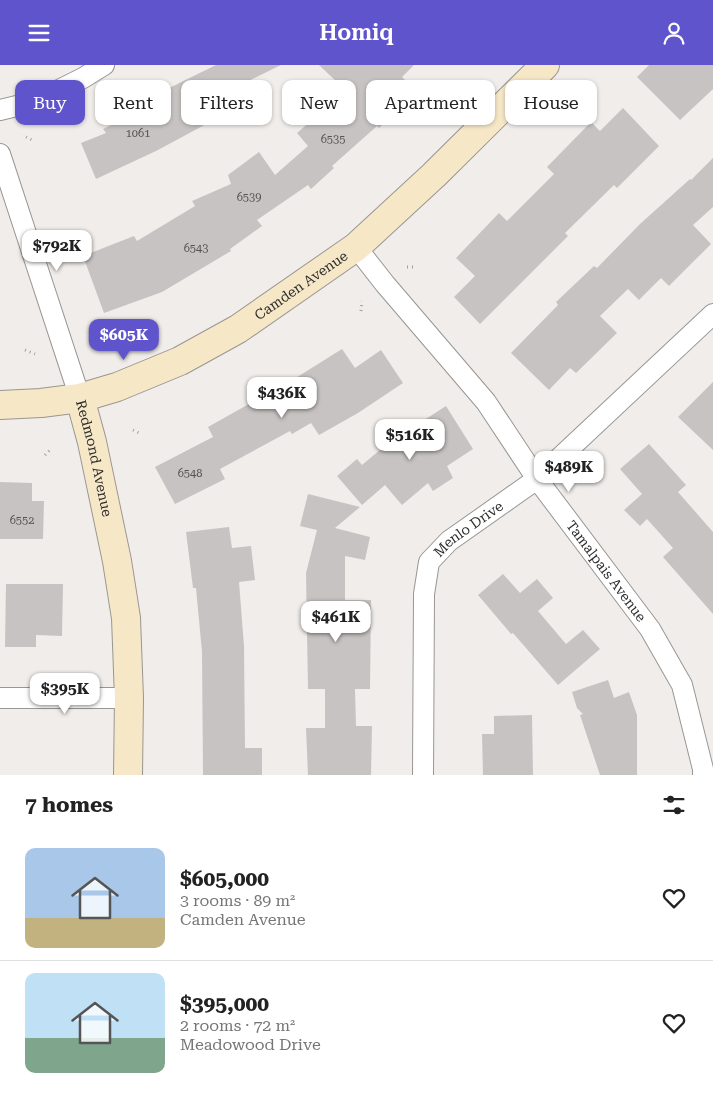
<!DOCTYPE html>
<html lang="en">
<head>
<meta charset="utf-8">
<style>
	:root { --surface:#fff; --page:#f2f2f2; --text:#222; --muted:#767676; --line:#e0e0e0; --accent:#6054cd }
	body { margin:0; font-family:"Roboto Serif",serif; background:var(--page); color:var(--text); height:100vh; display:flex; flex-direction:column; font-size:19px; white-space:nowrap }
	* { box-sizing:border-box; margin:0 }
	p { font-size:16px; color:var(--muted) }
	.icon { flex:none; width:28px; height:28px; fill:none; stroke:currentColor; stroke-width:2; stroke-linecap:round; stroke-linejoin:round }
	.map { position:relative; height:710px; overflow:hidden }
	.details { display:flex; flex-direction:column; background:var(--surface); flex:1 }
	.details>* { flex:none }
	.banner { position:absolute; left:15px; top:15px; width:684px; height:45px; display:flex; gap:10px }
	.price { position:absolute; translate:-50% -42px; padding:0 11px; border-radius:10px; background:#fff; color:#222; font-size:16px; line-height:32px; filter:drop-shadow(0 1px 2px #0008) }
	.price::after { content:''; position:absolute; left:50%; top:30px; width:15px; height:11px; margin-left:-8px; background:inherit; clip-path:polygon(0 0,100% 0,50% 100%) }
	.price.on { background:var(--accent); color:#fff }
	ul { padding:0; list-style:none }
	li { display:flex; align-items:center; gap:15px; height:125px; padding:0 25px }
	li+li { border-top:1px solid var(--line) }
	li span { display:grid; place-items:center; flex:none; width:140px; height:100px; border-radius:10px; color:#555 }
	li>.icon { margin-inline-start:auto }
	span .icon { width:60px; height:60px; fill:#fffc; stroke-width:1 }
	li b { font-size:21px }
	h2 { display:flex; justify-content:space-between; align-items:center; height:60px; padding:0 25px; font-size:21px }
	.tag { padding:0 18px; border-radius:10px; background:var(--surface); box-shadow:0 1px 4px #0004; font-size:18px; line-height:45px }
	.tag.on { background:var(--accent); color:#fff }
	header { display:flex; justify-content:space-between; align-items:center; height:65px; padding:0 25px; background:var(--accent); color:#fff; font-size:22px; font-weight:600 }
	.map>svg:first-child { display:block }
</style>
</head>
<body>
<header><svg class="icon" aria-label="menu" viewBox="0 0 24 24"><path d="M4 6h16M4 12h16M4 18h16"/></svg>Homiq<svg class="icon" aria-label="person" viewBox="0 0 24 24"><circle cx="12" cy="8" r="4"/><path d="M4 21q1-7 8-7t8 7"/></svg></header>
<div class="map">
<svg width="713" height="710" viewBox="0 0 713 710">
	<rect width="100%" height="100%" fill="#f0edea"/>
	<path fill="#c7c3c2" d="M216,0H281L224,28L230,41L208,52L210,57L156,86L96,114L81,78L106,68L103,64L162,35L159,28Z
		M319,0H414L402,12L410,20L395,35L402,41L379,63L377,61L332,101L334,103L311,124L308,120L257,155L262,161L230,184L231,186L162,227L104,248L83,191L134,171L137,176L195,141L192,136L231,119L228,110L259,87L275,110L308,81L297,68L344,27L337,20L339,19Z
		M649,0H713V24L680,55L637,12Z
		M623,43L659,81L617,123L614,120L565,168L568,171L480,259L454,232L475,211L456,193L499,148L507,156L554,109L547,102L591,57L600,66Z
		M713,93V142L693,160L711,179L669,221L661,213L639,235L628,224L600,251L617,268L576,308L570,303L549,325L511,288L558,240L556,237L594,201L597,203L640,159L690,114L691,115Z
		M342,284L355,303L381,285L403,318L358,348L319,370L311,358L292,369L290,366L220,404L225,414L175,439L155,402L213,372L208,362L258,334L259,336Z
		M713,317V385L678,352Z
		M446,341L473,384L447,401L453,413L433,426L428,418L402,440L385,420L362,440L337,411L357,394L362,400L387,379Z
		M649,379L686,420L678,427L713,467V549L663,492L673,483L647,454L640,461L624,445L642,429L620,404Z
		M0,417L32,418V436H44L43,474H0Z
		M308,429L360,442L335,463L370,472L365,495L345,491V535H371L370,624H355L356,661H372L371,710H308L306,663H325V624H308L306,508L317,465L300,461Z
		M229,462L232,483L251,481L255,515L239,517L244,581L245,683H262V710H203L202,587L196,523H193L186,467Z
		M503,509L520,528L537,514L553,533L538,546L566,579L583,565L600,584L558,620L513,568L511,569L478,530Z
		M6,519H63L62,571L36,570V582H5Z
		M608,615L614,633L629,627L637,650V710H600L580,650L583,649L577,643L572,627Z
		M532,650L533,710H483L482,669H494V651Z"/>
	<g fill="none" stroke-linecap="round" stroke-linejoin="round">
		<defs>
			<g id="street">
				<path d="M0,45L37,36L83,13L104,0"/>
				<path d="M0,89L80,333"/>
				<path id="s1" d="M356,182L385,219L486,337L537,414L650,564L682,620L703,704V710"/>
				<path d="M0,633H129"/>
				<path id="s2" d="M423,710L424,529L429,497L449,476L537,414L713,249"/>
			</g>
			<g id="secondary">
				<path id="s3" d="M80,333L92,377L117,496L126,553L129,633L128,710"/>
				<path id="s4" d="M0,340L41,338L80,333L117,322L180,296L238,264L356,182L434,110L545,0"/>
			</g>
		</defs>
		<use href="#street" stroke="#999693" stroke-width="22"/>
		<use href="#secondary" stroke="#999693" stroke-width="30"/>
		<path stroke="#a19f9d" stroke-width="3" stroke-dasharray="1 4" stroke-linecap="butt" d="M26,72L34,76
			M407,202H417
			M361,246L362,236
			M95,280L99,273
			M25,285L35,289
			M133,365L141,369
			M45,390L51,384"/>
		<use href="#street" stroke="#fff" stroke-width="20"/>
		<use href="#secondary" stroke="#f6e7c7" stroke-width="28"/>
	</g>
	<g text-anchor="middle" stroke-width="4.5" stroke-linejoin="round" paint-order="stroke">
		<g font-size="11" fill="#545252">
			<text x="138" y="72">1061</text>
			<text x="333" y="78">6535</text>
			<text x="249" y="136">6539</text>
			<text x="196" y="187">6543</text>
			<text x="190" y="412">6548</text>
			<text x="22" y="459">6552</text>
		</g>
		<g font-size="14" fill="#2e2d2c" stroke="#fff">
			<text dy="5" stroke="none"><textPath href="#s4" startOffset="330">Camden Avenue</textPath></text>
			<text dy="5" stroke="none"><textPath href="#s3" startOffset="62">Redmond Avenue</textPath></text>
			<text dy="5" stroke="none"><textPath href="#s2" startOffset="265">Menlo Drive</textPath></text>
			<text dy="5" stroke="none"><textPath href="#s1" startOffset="410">Tamalpais Avenue</textPath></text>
		</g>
	</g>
</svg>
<b class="price" style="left:57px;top:207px">$792K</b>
<b class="price on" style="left:124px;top:296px">$605K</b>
<b class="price" style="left:282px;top:354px">$436K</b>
<b class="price" style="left:410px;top:396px">$516K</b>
<b class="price" style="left:569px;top:428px">$489K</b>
<b class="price" style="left:336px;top:578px">$461K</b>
<b class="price" style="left:65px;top:650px">$395K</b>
<div class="banner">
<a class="tag on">Buy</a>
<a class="tag">Rent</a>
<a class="tag">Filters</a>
<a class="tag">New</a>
<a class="tag">Apartment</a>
<a class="tag">House</a>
</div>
</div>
<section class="details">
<h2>7 homes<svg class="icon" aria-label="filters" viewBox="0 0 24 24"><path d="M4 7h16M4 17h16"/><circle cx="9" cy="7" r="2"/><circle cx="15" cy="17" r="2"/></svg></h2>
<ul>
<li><span style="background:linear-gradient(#a9c7e8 70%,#c2b280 0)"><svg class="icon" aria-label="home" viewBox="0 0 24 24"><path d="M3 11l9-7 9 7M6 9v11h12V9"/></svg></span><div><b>$605,000</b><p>3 rooms · 89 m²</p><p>Camden Avenue</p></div><svg class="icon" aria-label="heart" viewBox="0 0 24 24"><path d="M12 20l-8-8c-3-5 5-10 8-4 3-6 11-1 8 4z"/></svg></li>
<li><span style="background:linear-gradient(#bfe0f5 65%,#7fa58c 0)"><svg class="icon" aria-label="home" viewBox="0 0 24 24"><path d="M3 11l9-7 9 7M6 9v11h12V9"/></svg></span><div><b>$395,000</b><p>2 rooms · 72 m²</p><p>Meadowood Drive</p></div><svg class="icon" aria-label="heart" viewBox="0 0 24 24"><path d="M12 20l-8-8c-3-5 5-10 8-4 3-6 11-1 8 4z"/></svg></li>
</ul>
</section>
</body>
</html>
